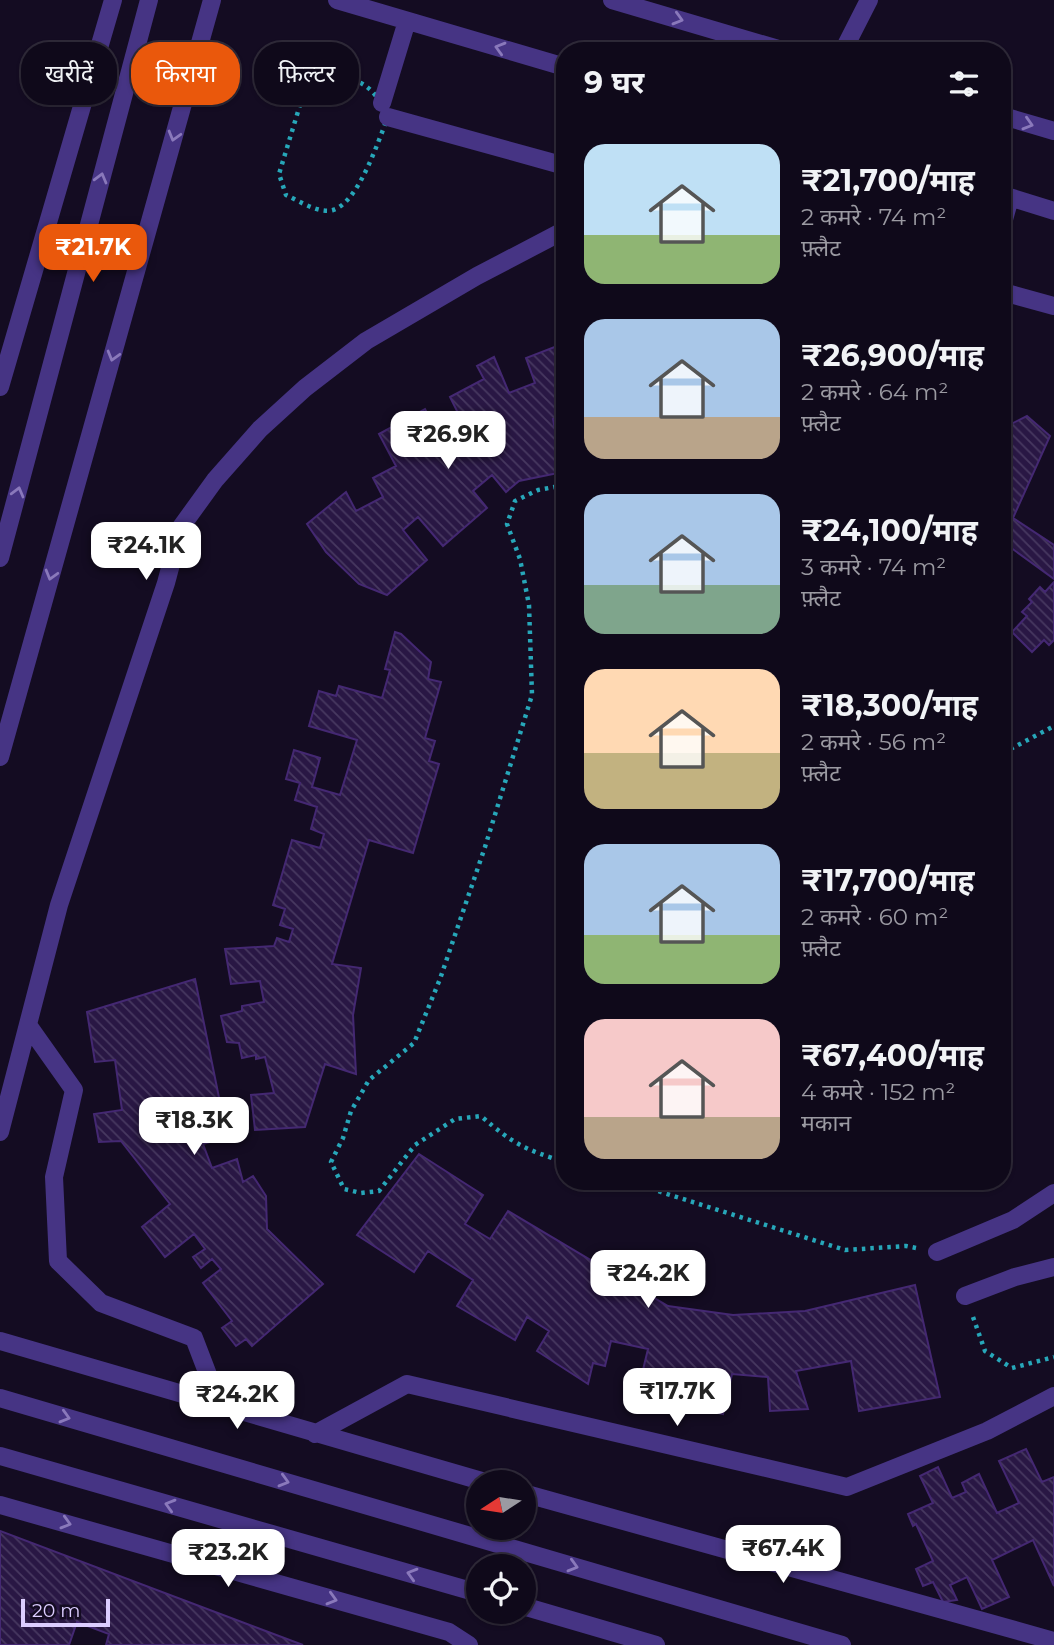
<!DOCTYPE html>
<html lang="hi">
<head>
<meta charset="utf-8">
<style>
	:root { --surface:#0f091a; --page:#1d1727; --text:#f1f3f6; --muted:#9b9aa2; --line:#2f2a39; --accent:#ea580c }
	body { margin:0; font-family:Montserrat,"Noto Sans Devanagari",sans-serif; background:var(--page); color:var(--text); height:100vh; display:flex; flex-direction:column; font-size:26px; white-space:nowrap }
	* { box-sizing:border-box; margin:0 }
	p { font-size:23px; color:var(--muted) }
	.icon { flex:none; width:38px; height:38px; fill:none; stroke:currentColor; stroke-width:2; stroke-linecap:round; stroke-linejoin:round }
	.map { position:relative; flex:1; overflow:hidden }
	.details { position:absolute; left:556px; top:42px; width:455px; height:1148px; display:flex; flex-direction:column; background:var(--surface); border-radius:28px; box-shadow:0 2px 5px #0004,0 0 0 2px var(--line) }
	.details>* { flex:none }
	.banner { position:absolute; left:21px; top:42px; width:430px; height:63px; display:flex; gap:14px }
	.needle { width:46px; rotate:258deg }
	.tools { position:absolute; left:466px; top:1470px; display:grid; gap:14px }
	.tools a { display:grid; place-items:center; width:70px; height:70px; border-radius:50%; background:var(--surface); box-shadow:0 2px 5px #0004,0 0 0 2px var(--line); font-size:35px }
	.scale { position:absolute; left:21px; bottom:18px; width:89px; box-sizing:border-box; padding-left:7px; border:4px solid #dccdff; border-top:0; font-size:19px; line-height:24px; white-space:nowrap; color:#dccdff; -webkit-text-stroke:5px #140c22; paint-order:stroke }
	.price { position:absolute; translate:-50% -60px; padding:0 16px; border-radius:14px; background:#fff; color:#222; font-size:23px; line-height:46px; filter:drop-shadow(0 2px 4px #0008) }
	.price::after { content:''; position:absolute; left:50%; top:42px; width:21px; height:16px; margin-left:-10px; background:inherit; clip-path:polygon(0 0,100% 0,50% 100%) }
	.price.on { background:var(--accent); color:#fff }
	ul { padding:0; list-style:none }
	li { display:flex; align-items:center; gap:21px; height:175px; padding:0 28px }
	li span { display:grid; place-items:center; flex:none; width:196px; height:140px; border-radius:21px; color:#555 }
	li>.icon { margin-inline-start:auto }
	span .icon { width:84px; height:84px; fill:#fffc; stroke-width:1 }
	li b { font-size:30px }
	h2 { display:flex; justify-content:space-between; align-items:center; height:84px; padding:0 28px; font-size:30px }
	.chip { padding:0 24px; border-radius:28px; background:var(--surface); box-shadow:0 2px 5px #0004,0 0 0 2px var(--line); font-size:24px; line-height:63px }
	.chip.on { background:var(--accent); color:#fff }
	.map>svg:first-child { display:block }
</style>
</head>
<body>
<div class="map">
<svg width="1054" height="1645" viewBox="0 0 1054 1645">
	<defs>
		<pattern id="building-back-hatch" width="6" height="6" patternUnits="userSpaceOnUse" patternTransform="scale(1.75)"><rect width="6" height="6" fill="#291744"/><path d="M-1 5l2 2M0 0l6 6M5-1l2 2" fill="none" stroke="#473860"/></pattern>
	</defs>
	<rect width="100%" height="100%" fill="#140c22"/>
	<path fill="url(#building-back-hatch)" stroke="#442872" stroke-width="2" d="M565,343V417L553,419L563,472L519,481L506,492L492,475L473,491L487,508L443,546L418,517L403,530L427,560L387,595L359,584L326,552L307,524L346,492L356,511L383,497L373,478L396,466L379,434L425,409L438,434L462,421L450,397L484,379L477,366L494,357L509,393L535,383L526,358Z
		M1027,416L1050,436L1013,518L1054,545V579L1003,542V428Z
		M1054,582V640L1049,645L1044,640L1032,652L1012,632L1027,616L1022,612L1032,602L1029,599L1040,587L1045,592Z
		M395,632L401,634L431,662L428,679L441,682L425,738L435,741L429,761L439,764L413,853L369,840L332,964L361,968L353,1015L356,1074L325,1064L305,1127L255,1130L251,1095L274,1093L265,1057L256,1059V1055L242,1058L239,1043L227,1042L221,1016L242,1011V1006L264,1002L260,981L231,984L225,949L274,946L277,938L289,942L293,929L280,925L285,909L273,905L292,840L320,848L324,834L311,829L317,807L295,800L300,783L286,779L294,750L320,758L312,787L340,795L357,740L309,726L319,691L336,696L339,686L382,698L390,670L385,669Z
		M195,979L227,1137L203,1144L212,1168L237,1159L243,1182L253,1176L266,1196L267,1229L323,1284L252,1346L246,1339L236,1346L222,1328L232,1321L203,1283L221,1269L212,1259L201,1268L193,1257L205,1249L194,1234L165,1257L142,1227L170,1204L121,1141L99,1142L94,1114L122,1110L115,1060L95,1062L87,1012Z
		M419,1154L483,1195L465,1224L490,1239L508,1211L668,1306L733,1315L805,1311L915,1285L940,1397L859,1411L851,1361L796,1371L808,1409L770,1411L768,1377L732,1374L723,1414L656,1399L661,1378L642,1374L648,1349L611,1341L605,1366L593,1363L588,1384L537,1351L549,1331L527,1317L515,1340L457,1306L473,1280L428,1251L414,1272L357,1235Z
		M1026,1449L1042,1482L1054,1477V1586L1033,1540L992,1560L1009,1597L982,1609L967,1577L950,1585L957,1600L943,1602L933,1582L923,1586L916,1569L933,1561L916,1524L913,1526L908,1514L933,1503L920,1476L938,1467L952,1498L966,1492L962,1483L979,1474L997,1513L1019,1503L999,1461Z
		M0,1531L303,1645H106L109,1634L77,1622L69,1645H0Z"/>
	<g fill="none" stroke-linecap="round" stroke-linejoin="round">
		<path stroke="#27a7b9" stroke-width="4.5" stroke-dasharray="3.5 5" stroke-linecap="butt" d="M319,73C357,79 371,80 388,117C378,141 359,202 333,210C319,214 299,201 286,195L279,174L307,82Z
			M565,485L538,490L515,501L507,524L520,559L529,605L532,695L485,847L440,979L414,1043L369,1080L351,1111L343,1138L331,1162L344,1189L361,1193L379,1191L415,1145L455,1119L481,1116C513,1144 526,1150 565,1162
			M1003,753L1054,726
			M626,1181L845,1250L906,1246L916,1248
			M973,1317L985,1351L1012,1368L1054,1357"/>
		<path stroke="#463484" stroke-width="18" d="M337,0L565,67
			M612,0L785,51
			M843,51L869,0
			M382,103L407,21
			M1003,116L1054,131
			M388,117L565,166
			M1003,195L1054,211
			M1003,223L1010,198
			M1003,292L1054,306
			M0,387L113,0
			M0,558L149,0
			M0,757L212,0
			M28,1025L74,1090L54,1177L58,1261L101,1303L194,1338L220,1406
			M0,1132L59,905L166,583L181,527L215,480L260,429L305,388L366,341L477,276L565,230
			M937,1252L1013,1220L1054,1193
			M965,1296L1015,1277L1054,1267
			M0,1341L485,1482
			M0,1398L842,1645
			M315,1434L407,1384L847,1487L987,1431L1054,1396
			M0,1456L478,1593
			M523,1493L1054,1641
			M0,1505L449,1632L469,1645
			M523,1606L656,1645"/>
	</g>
	<defs><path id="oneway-chevron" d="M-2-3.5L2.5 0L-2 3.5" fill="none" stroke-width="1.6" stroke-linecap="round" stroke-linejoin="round" transform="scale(1.75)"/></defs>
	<g stroke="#8a79bb">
		<use href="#oneway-chevron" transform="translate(678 19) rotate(16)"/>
		<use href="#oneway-chevron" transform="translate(500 48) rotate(-164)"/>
		<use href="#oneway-chevron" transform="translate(1028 124) rotate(17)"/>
		<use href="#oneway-chevron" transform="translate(174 136) rotate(106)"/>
		<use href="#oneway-chevron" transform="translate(101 178) rotate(-75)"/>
		<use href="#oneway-chevron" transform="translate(113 356) rotate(106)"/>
		<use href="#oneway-chevron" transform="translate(18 492) rotate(-75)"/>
		<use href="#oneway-chevron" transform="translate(51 575) rotate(106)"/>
		<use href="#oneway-chevron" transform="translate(65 1417) rotate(16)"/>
		<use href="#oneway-chevron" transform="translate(284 1481) rotate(16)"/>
		<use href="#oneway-chevron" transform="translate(170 1505) rotate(-164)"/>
		<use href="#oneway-chevron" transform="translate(66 1523) rotate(16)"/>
		<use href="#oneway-chevron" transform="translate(573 1566) rotate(16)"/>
		<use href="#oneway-chevron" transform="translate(412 1574) rotate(-164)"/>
		<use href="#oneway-chevron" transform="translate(332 1599) rotate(16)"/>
	</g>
</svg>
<div class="tools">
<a><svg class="needle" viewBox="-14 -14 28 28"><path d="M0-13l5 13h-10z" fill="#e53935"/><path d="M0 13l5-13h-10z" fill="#9b9aa2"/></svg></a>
<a><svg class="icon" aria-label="locate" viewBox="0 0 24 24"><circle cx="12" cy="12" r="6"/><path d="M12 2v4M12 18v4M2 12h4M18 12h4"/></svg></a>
</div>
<div class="scale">20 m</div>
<b class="price on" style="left:93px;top:284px">₹21.7K</b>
<b class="price" style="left:448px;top:471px">₹26.9K</b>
<b class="price" style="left:146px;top:582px">₹24.1K</b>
<b class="price" style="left:194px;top:1157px">₹18.3K</b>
<b class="price" style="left:648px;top:1310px">₹24.2K</b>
<b class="price" style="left:677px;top:1428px">₹17.7K</b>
<b class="price" style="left:237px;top:1431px">₹24.2K</b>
<b class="price" style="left:783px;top:1585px">₹67.4K</b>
<b class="price" style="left:228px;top:1589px">₹23.2K</b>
<div class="banner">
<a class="chip">खरीदें</a>
<a class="chip on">किराया</a>
<a class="chip">फ़िल्टर</a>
</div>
<section class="details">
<h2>9 घर<svg class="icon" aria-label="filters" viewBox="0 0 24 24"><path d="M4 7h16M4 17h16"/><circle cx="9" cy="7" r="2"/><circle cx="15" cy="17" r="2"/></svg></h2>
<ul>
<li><span style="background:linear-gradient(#bfe0f5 65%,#8fb573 0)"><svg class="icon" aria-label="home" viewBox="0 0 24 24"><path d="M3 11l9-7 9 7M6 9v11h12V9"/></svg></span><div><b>₹21,700/माह</b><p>2 कमरे · 74 m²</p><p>फ़्लैट</p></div></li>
<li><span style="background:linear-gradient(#a9c7e8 70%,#b9a48a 0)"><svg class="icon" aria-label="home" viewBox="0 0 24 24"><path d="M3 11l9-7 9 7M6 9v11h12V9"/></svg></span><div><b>₹26,900/माह</b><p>2 कमरे · 64 m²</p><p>फ़्लैट</p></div></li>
<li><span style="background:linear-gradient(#a9c7e8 65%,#7fa58c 0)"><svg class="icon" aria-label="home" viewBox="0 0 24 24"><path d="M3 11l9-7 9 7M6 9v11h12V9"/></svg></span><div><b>₹24,100/माह</b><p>3 कमरे · 74 m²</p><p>फ़्लैट</p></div></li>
<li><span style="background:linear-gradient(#ffd9b3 60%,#c2b280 0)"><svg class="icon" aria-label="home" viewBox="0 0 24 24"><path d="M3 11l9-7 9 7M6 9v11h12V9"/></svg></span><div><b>₹18,300/माह</b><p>2 कमरे · 56 m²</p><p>फ़्लैट</p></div></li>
<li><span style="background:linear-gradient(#a9c7e8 65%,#8fb573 0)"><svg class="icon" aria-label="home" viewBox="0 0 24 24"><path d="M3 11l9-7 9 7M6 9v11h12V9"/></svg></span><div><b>₹17,700/माह</b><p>2 कमरे · 60 m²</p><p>फ़्लैट</p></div></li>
<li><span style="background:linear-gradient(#f6c9c9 70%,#b9a48a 0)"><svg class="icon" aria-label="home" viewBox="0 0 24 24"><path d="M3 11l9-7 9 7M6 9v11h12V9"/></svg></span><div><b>₹67,400/माह</b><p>4 कमरे · 152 m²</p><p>मकान</p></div></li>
</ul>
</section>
</div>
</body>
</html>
